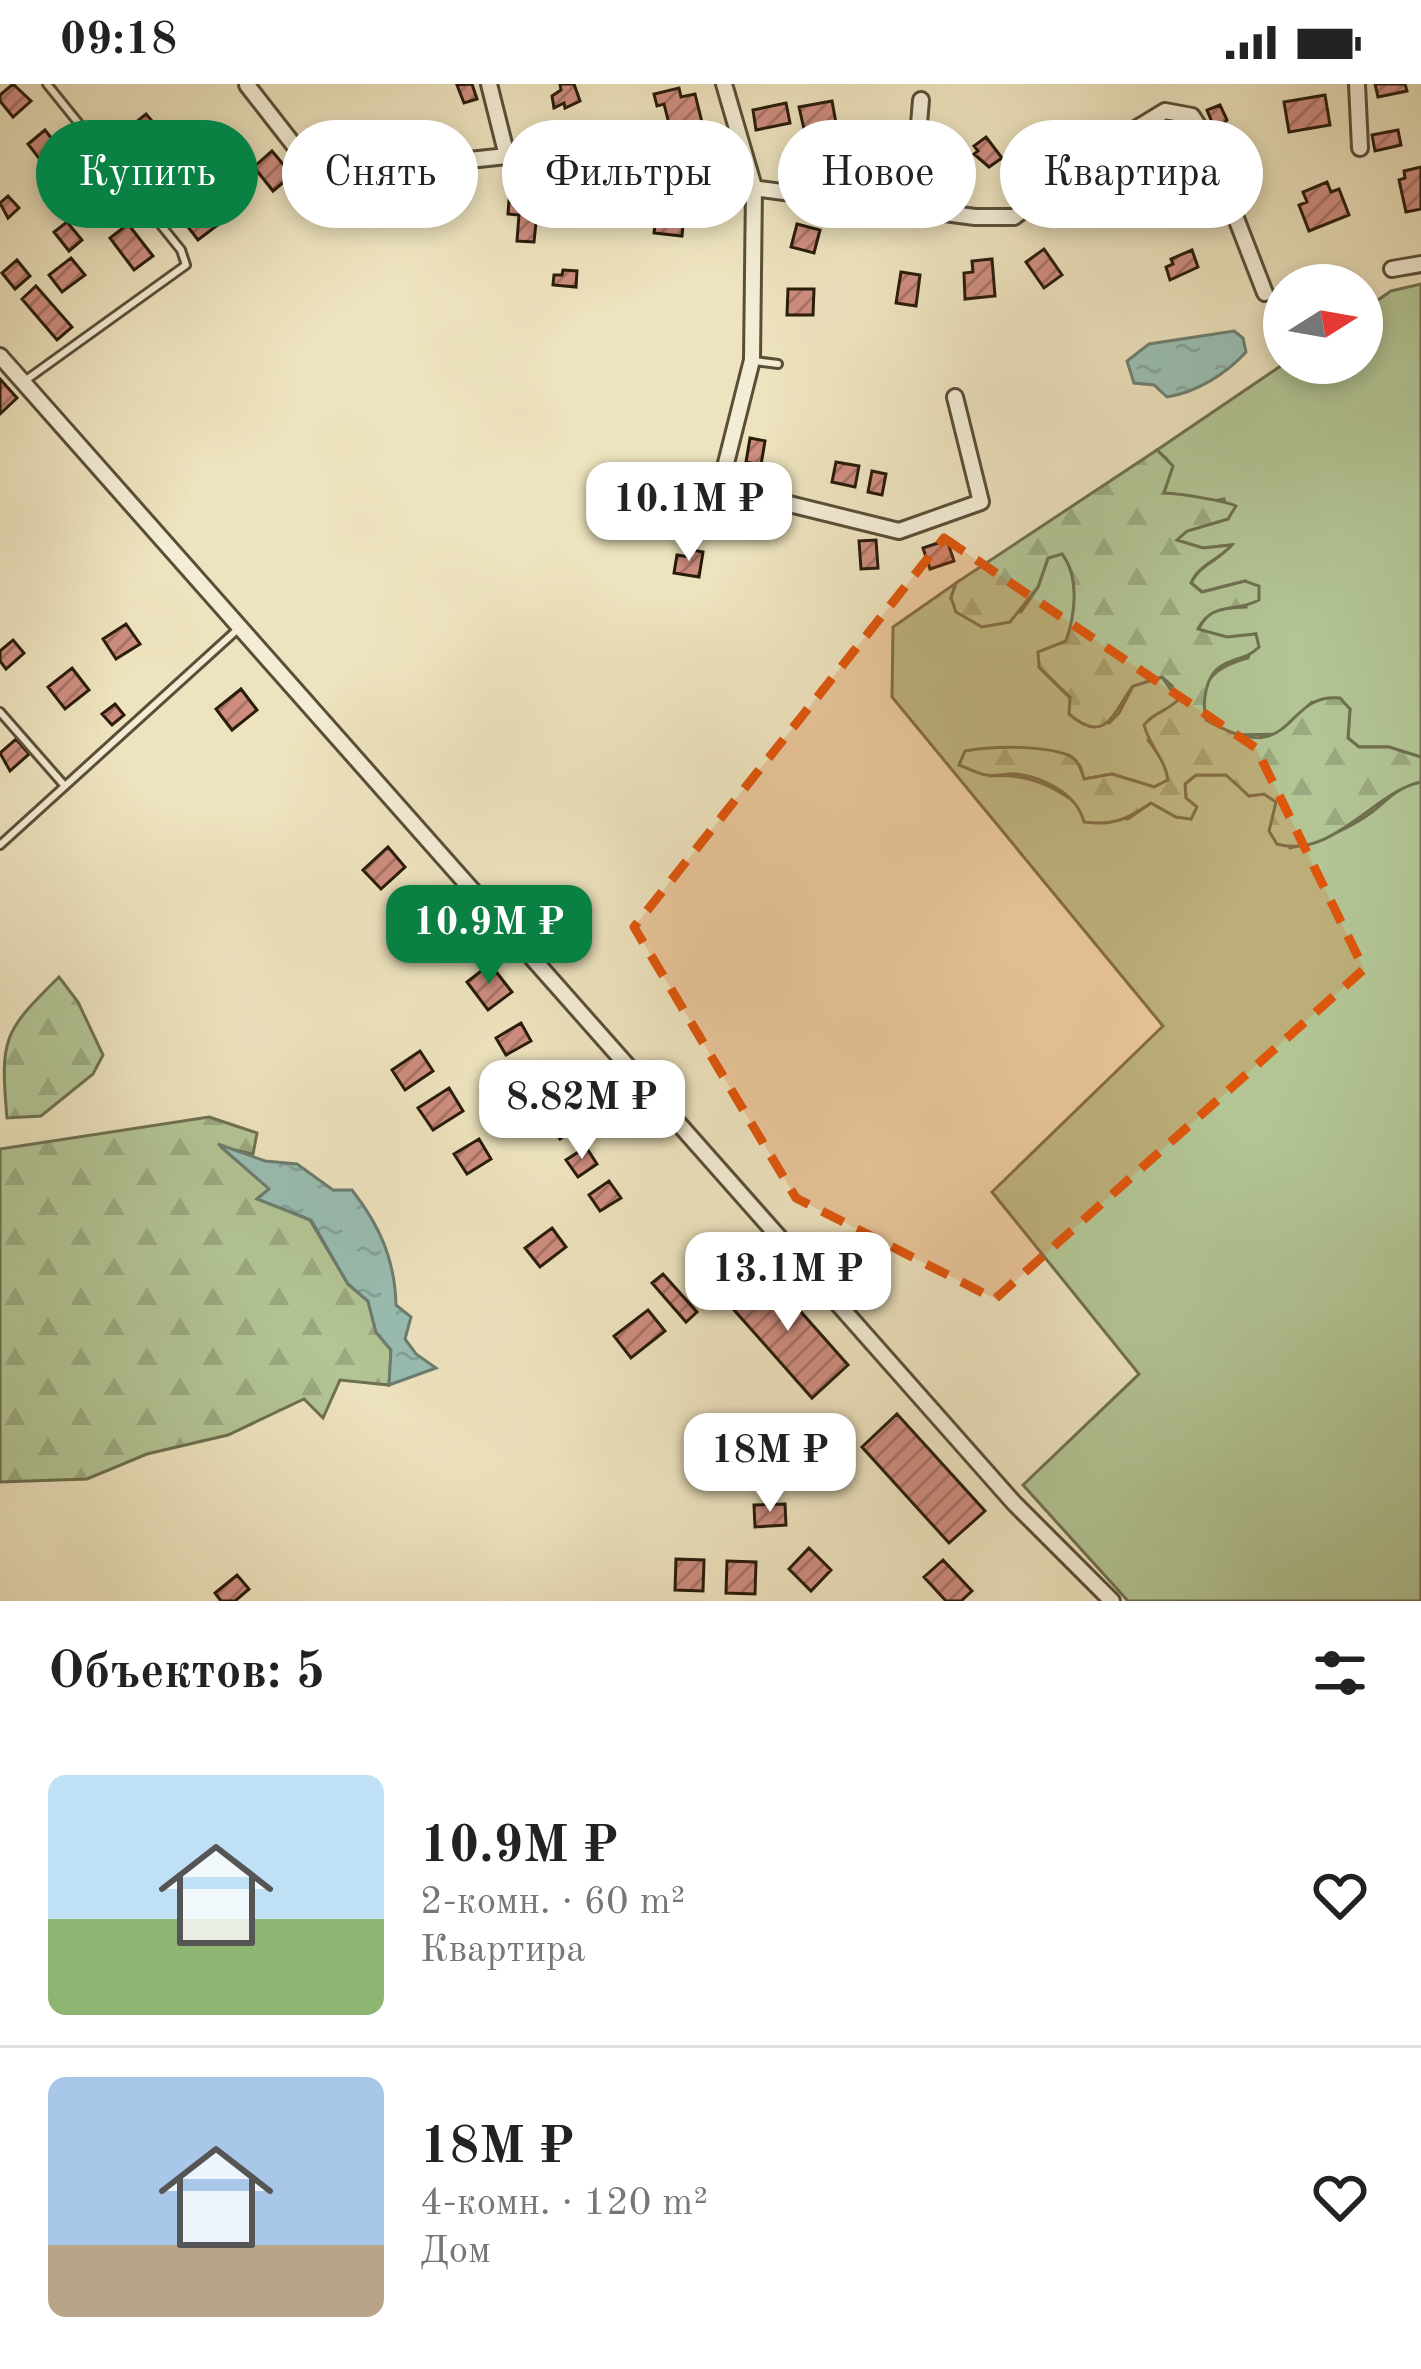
<!DOCTYPE html>
<html lang="ru">
<head>
<meta charset="utf-8">
<style>
	:root { --surface:#fff; --page:#f2f2f2; --text:#222; --muted:#767676; --line:#e0e0e0; --accent:#0b8043 }
	body { margin:0; font-family:"Old Standard TT",serif; background:var(--page); color:var(--text); height:100vh; display:flex; flex-direction:column; font-size:45px; white-space:nowrap }
	* { box-sizing:border-box; margin:0 }
	p { font-size:39px; color:var(--muted) }
	.icon { flex:none; width:66px; height:66px; fill:none; stroke:currentColor; stroke-width:2; stroke-linecap:round; stroke-linejoin:round }
	.map { position:relative; height:1517px; overflow:hidden }
	.panel { display:flex; flex-direction:column; background:var(--surface); flex:1 }
	.panel>* { flex:none }
	.banner { position:absolute; left:36px; top:36px; width:1350px; height:108px; display:flex; gap:24px }
	.needle { width:78px; rotate:79deg }
	.buttons { position:absolute; left:1263px; top:180px; display:grid; gap:24px }
	.buttons a { display:grid; place-items:center; width:120px; height:120px; border-radius:50%; background:var(--surface); box-shadow:0 6px 18px #0003; font-size:60px }
	.price { position:absolute; translate:-50% -102px; padding:0 27px; border-radius:24px; background:#fff; color:#222; font-size:39px; line-height:78px; filter:drop-shadow(0 3px 6px #0008) }
	.price::after { content:''; position:absolute; left:50%; top:72px; width:36px; height:27px; margin-left:-18px; background:inherit; clip-path:polygon(0 0,100% 0,50% 100%) }
	.price.on { background:var(--accent); color:#fff }
	ul { padding:0; list-style:none }
	li { display:flex; align-items:center; gap:36px; height:300px; padding:0 48px }
	li+li { border-top:3px solid var(--line) }
	li span { display:grid; place-items:center; flex:none; width:336px; height:240px; border-radius:18px; color:#555 }
	li>.icon { margin-inline-start:auto }
	span .icon { width:144px; height:144px; fill:#fffc; stroke-width:1 }
	li b { font-size:51px }
	h2 { display:flex; justify-content:space-between; align-items:center; height:144px; padding:0 48px; font-size:51px }
	.pill { padding:0 42px; border-radius:54px; background:var(--surface); box-shadow:0 6px 18px #0003; font-size:42px; line-height:108px }
	.pill.on { background:var(--accent); color:#fff }
	.status { display:flex; justify-content:space-between; align-items:center; height:84px; padding:0 60px; background:var(--surface); direction:ltr }
	.status svg { height:33px; fill:currentColor }
	.map>svg:first-child { display:block }
</style>
</head>
<body>
<div class="status"><b>09:18</b><svg viewBox="0 0 49 12"><path d="M0 12V9h3v3zM5 12V6h3v6zM10 12V3h3v9zM15 12V0h3v12zM26 1h20v11H26zM47 4h2v5h-2z"/></svg></div>
<div class="map">
<svg width="1421" height="1517" viewBox="0 0 1421 1517">
	<defs>
		<pattern id="forest-firs" width="22" height="20" patternUnits="userSpaceOnUse" patternTransform="scale(3)"><rect width="22" height="20" fill="#b3c595"/><path d="M5 1l3.5 6h-7zM16 11l3.5 6h-7z" fill="#9aa97f"/></pattern>
		<pattern id="water-ripples" width="26" height="14" patternUnits="userSpaceOnUse" patternTransform="scale(3)"><rect width="26" height="14" fill="#99beb3"/><path d="M2 4q2-2 4 0t4 0M15 11q2-2 4 0t4 0" fill="none" stroke="#84a399"/></pattern>
		<pattern id="building-hatch" width="6" height="6" patternUnits="userSpaceOnUse" patternTransform="scale(3)"><rect width="6" height="6" fill="#ce8d7f"/><path d="M-1 1l2-2M0 6l6-6M5 7l2-2" fill="none" stroke="#a77266"/></pattern>
	</defs>
	<rect width="100%" height="100%" fill="#ede3be"/>
	<filter id="stains"><feTurbulence type="fractalNoise" baseFrequency=".00167" numOctaves="4"/><feColorMatrix values="0 0 0 0 .2 0 0 0 0 .09 0 0 0 0 .02 0 0 0 .5 -.17"/></filter>
	<radialGradient id="worn" r=".72"><stop offset=".6" stop-color="#630" stop-opacity="0"/><stop offset="1" stop-color="#630" stop-opacity=".3"/></radialGradient>
	<path fill="#b3c595" stroke="#6e7050" stroke-width="3" d="M1421,200V673L1389,663H1359L1348,654L1350,625L1312,618L1279,650L1232,651L1206,636C1196,598 1214,583 1248,574L1255,550L1227,554L1198,546C1209,523 1222,524 1246,523L1245,497L1202,508L1191,499C1200,480 1219,478 1230,461L1203,464L1176,457L1187,447L1228,435L1224,415L1207,418L1163,409L1167,375L1157,366L1285,279H1362V227L1391,207Z
		M1062,469C1077,489 1079,532 1067,555C1061,565 1048,575 1039,583L1070,614L1109,639L1119,629L1133,602L1162,593L1178,616L1148,656L1166,681L1168,696L1154,703L1112,690L1084,695L1080,682L988,692C1026,689 1051,700 1080,722C1091,730 1114,732 1128,735L1151,719L1176,733L1186,714L1185,700L1196,691H1227L1249,712L1264,710L1277,718L1290,764C1318,757 1348,746 1372,728C1390,714 1398,702 1421,698V1517H1128L1023,1401L1139,1290L992,1108L1163,942L892,613L893,543L956,499L951,514L1021,528L1038,503L1048,474Z"/>
	<path fill="url(#forest-firs)" stroke="#6e7050" stroke-width="3" d="M1157,366L1173,382L1164,409C1177,409 1226,417 1236,422L1228,435L1187,447L1177,456L1203,464L1232,461C1219,476 1199,480 1191,499L1202,508L1245,497L1259,502V516C1235,529 1212,517 1198,545L1227,553L1256,550L1259,563C1247,575 1237,573 1223,581C1205,590 1202,619 1206,636C1297,688 1282,608 1340,614L1350,625L1348,654L1359,663H1389L1421,673V698C1377,706 1332,776 1277,760L1269,747L1276,718L1264,710L1249,712L1226,691H1196L1185,700L1186,714L1197,723L1191,735L1176,733L1151,719C1127,735 1114,742 1084,738C1077,710 1045,694 1017,690C1007,689 997,693 987,691C978,690 968,684 959,681L965,667C993,662 1041,661 1068,671C1078,675 1081,685 1084,695L1112,690L1154,703L1168,696C1165,675 1149,661 1144,641C1154,628 1166,628 1178,616L1172,602L1162,593L1133,602C1114,626 1107,663 1069,630L1070,613L1039,583L1038,568L1066,557C1075,531 1080,493 1062,470L1048,474L1038,503L1010,538L982,543L956,528L951,514L956,499Z
		M59,893L78,918L103,971L93,990L41,1032L7,1034C0,954 3,948 59,893Z
		M209,1033L257,1049L253,1070L221,1063L270,1105L258,1114L310,1136L348,1200L368,1217L376,1248L391,1266L389,1301L340,1296L323,1334L304,1315L228,1351L147,1370L87,1395L0,1398V1065Z"/>
	<path fill="url(#water-ripples)" stroke="#6c7d70" stroke-width="3" d="M1234,247L1243,254L1246,268C1226,290 1197,308 1167,313L1154,301L1134,299L1127,277L1149,260Z
		M218,1060L265,1077L297,1080L333,1106H352C380,1142 395,1176 396,1221L411,1233L405,1255L416,1270L436,1284L389,1301L391,1266L376,1248L368,1217L348,1200L311,1136L257,1115L269,1105Z"/>
	<path fill="url(#building-hatch)" stroke="#291c0b" stroke-width="3" d="M13,0L31,17L13,33L0,17V11Z
		M472,0L477,15L464,19L457,1Z
		M560,0H574L580,17L565,24L564,19L554,24L552,12L561,6Z
		M1375,0H1405L1407,7L1378,13Z
		M679,4L681,13L695,10L709,67L678,75L664,20L657,22L654,10Z
		M1325,11L1330,41L1289,48L1284,18Z
		M832,17L836,39L804,45L799,23Z
		M786,19L790,39L756,46L753,26Z
		M1220,21L1227,36L1216,48L1207,26Z
		M146,30L158,44L148,53L135,39Z
		M45,46L70,78L56,89L49,80L45,82L28,60Z
		M1398,46L1401,61L1375,67L1372,51Z
		M334,51L338,66L320,71L317,56Z
		M986,53L1002,74L989,83L974,70L978,67L974,62Z
		M272,67L292,91L273,107L254,83Z
		M176,77L200,106L183,120L159,91Z
		M1421,83V125L1406,128L1399,96L1405,94L1404,87Z
		M1176,90L1188,120L1145,138L1133,108Z
		M526,96L539,97L537,116L525,115Z
		M1327,98L1331,108L1339,105L1349,131L1309,147L1299,121L1307,118L1303,108Z
		M8,112L19,124L8,134L0,119Z
		M509,116L538,119L534,158L517,157L519,131L508,130Z
		M657,126L684,129L682,152L654,149Z
		M209,127L219,140L198,156L188,143Z
		M67,138L82,156L69,167L54,148Z
		M128,140L153,172L134,186L110,154Z
		M797,140L820,146L814,169L791,163Z
		M1044,165L1062,191L1044,204L1026,178Z
		M1192,166L1198,183L1170,196L1166,183L1173,180L1171,175Z
		M71,174L85,191L62,208L49,191Z
		M992,175L995,212L965,215L964,189L973,188L972,177Z
		M17,176L30,192L15,205L2,189Z
		M563,186L577,187L576,203L553,201L554,191H562Z
		M901,188L920,191L916,222L896,219Z
		M36,202L72,243L57,256L22,215Z
		M788,205H814L813,231H787Z
		M0,295L17,314L0,330Z
		M750,354L765,357L761,381L746,378Z
		M836,378L859,382L855,403L832,398Z
		M872,387L886,390L882,411L868,408Z
		M674,410L691,414L687,428L671,425Z
		M876,456L878,484L861,485L859,457Z
		M947,456L954,477L930,485L923,464Z
		M692,466L703,468L699,493L674,489L677,471L690,473Z
		M126,540L140,560L116,575L103,555Z
		M13,556L24,569L6,585L0,577V567Z
		M72,584L89,606L65,625L48,603Z
		M241,605L257,626L232,646L216,625Z
		M115,620L124,631L112,641L102,630Z
		M16,655L29,670L10,687L0,669Z
		M388,763L405,783L381,805L363,786Z
		M443,836L460,859L441,874L424,850Z
		M490,880L512,908L488,926L467,898Z
		M521,939L531,957L506,971L496,954Z
		M420,967L433,987L405,1006L392,986Z
		M449,1004L463,1027L433,1046L418,1024Z
		M569,1023L581,1040L560,1055L547,1038Z
		M479,1055L491,1075L467,1090L454,1070Z
		M586,1063L597,1080L578,1093L566,1076Z
		M609,1097L621,1114L600,1127L589,1111Z
		M552,1144L566,1163L540,1183L525,1164Z
		M763,1185L848,1281L812,1314L727,1218Z
		M663,1190L697,1228L686,1238L652,1199Z
		M648,1226L665,1247L631,1274L614,1252Z
		M897,1330L985,1427L949,1459L862,1363Z
		M811,1332L839,1364L815,1386L787,1353Z
		M785,1420L786,1441L755,1443L754,1421Z
		M809,1464L831,1486L811,1507L789,1485Z
		M676,1475L704,1476L703,1507L675,1506Z
		M943,1476L972,1507L961,1517H946L924,1493Z
		M727,1477L756,1478L755,1510L726,1509Z
		M237,1491L249,1505L235,1517H221L215,1509Z"/>
	<g fill="none" stroke-linecap="round" stroke-linejoin="round">
		<defs>
			<path id="service" d="M755,277L778,280
				M26,296L186,181L181,166L47,0
				M0,628L64,701
				M0,761L238,545"/>
			<path id="minor" d="M489,0L507,72L975,133H1014L1119,55L1165,27L1192,32L1203,49L1265,209
				M724,0L754,103L752,276L720,403L899,447L981,418L955,313
				M1357,0L1360,64
				M247,1L318,92L507,72
				M912,124L921,16
				M1392,185L1421,180
				M0,272L1014,1419L1112,1517"/>
		</defs>
		<use href="#service" stroke="#5a4e38" stroke-width="12"/>
		<use href="#minor" stroke="#5a4e38" stroke-width="20"/>
		<use href="#service" stroke="#f3edd5" stroke-width="6"/>
		<use href="#minor" stroke="#f3edd5" stroke-width="14"/>
	</g>
	<path fill="#de560c" fill-opacity="0.2" stroke="#de560c" stroke-width="9" stroke-dasharray="24 15" stroke-linejoin="round" d="M944,454L1256,664L1364,885L995,1215L796,1114L634,843Z"/>
	<rect width="100%" height="100%" filter="url(#stains)"/>
	<rect width="100%" height="100%" fill="url(#worn)"/>
</svg>
<div class="buttons">
<a><svg class="needle" viewBox="-14 -14 28 28"><path d="M0-13l5 13h-10z" fill="#e53935"/><path d="M0 13l5-13h-10z" fill="#767676"/></svg></a>
</div>
<b class="price" style="left:689px;top:480px">10.1M ₽</b>
<b class="price on" style="left:489px;top:903px">10.9M ₽</b>
<b class="price" style="left:582px;top:1078px">8.82M ₽</b>
<b class="price" style="left:788px;top:1250px">13.1M ₽</b>
<b class="price" style="left:770px;top:1431px">18M ₽</b>
<div class="banner">
<a class="pill on">Купить</a>
<a class="pill">Снять</a>
<a class="pill">Фильтры</a>
<a class="pill">Новое</a>
<a class="pill">Квартира</a>
</div>
</div>
<section class="panel">
<h2>Объектов: 5<svg class="icon" aria-label="filters" viewBox="0 0 24 24"><path d="M4 7h16M4 17h16"/><circle cx="9" cy="7" r="2"/><circle cx="15" cy="17" r="2"/></svg></h2>
<ul>
<li><span style="background:linear-gradient(#bfe0f5 60%,#8fb573 0)"><svg class="icon" aria-label="home" viewBox="0 0 24 24"><path d="M3 11l9-7 9 7M6 9v11h12V9"/></svg></span><div><b>10.9M ₽</b><p>2-комн. · 60 m²</p><p>Квартира</p></div><svg class="icon" aria-label="heart" viewBox="0 0 24 24"><path d="M12 20l-8-8c-3-5 5-10 8-4 3-6 11-1 8 4z"/></svg></li>
<li><span style="background:linear-gradient(#a9c7e8 70%,#b9a48a 0)"><svg class="icon" aria-label="home" viewBox="0 0 24 24"><path d="M3 11l9-7 9 7M6 9v11h12V9"/></svg></span><div><b>18M ₽</b><p>4-комн. · 120 m²</p><p>Дом</p></div><svg class="icon" aria-label="heart" viewBox="0 0 24 24"><path d="M12 20l-8-8c-3-5 5-10 8-4 3-6 11-1 8 4z"/></svg></li>
</ul>
</section>
</body>
</html>
